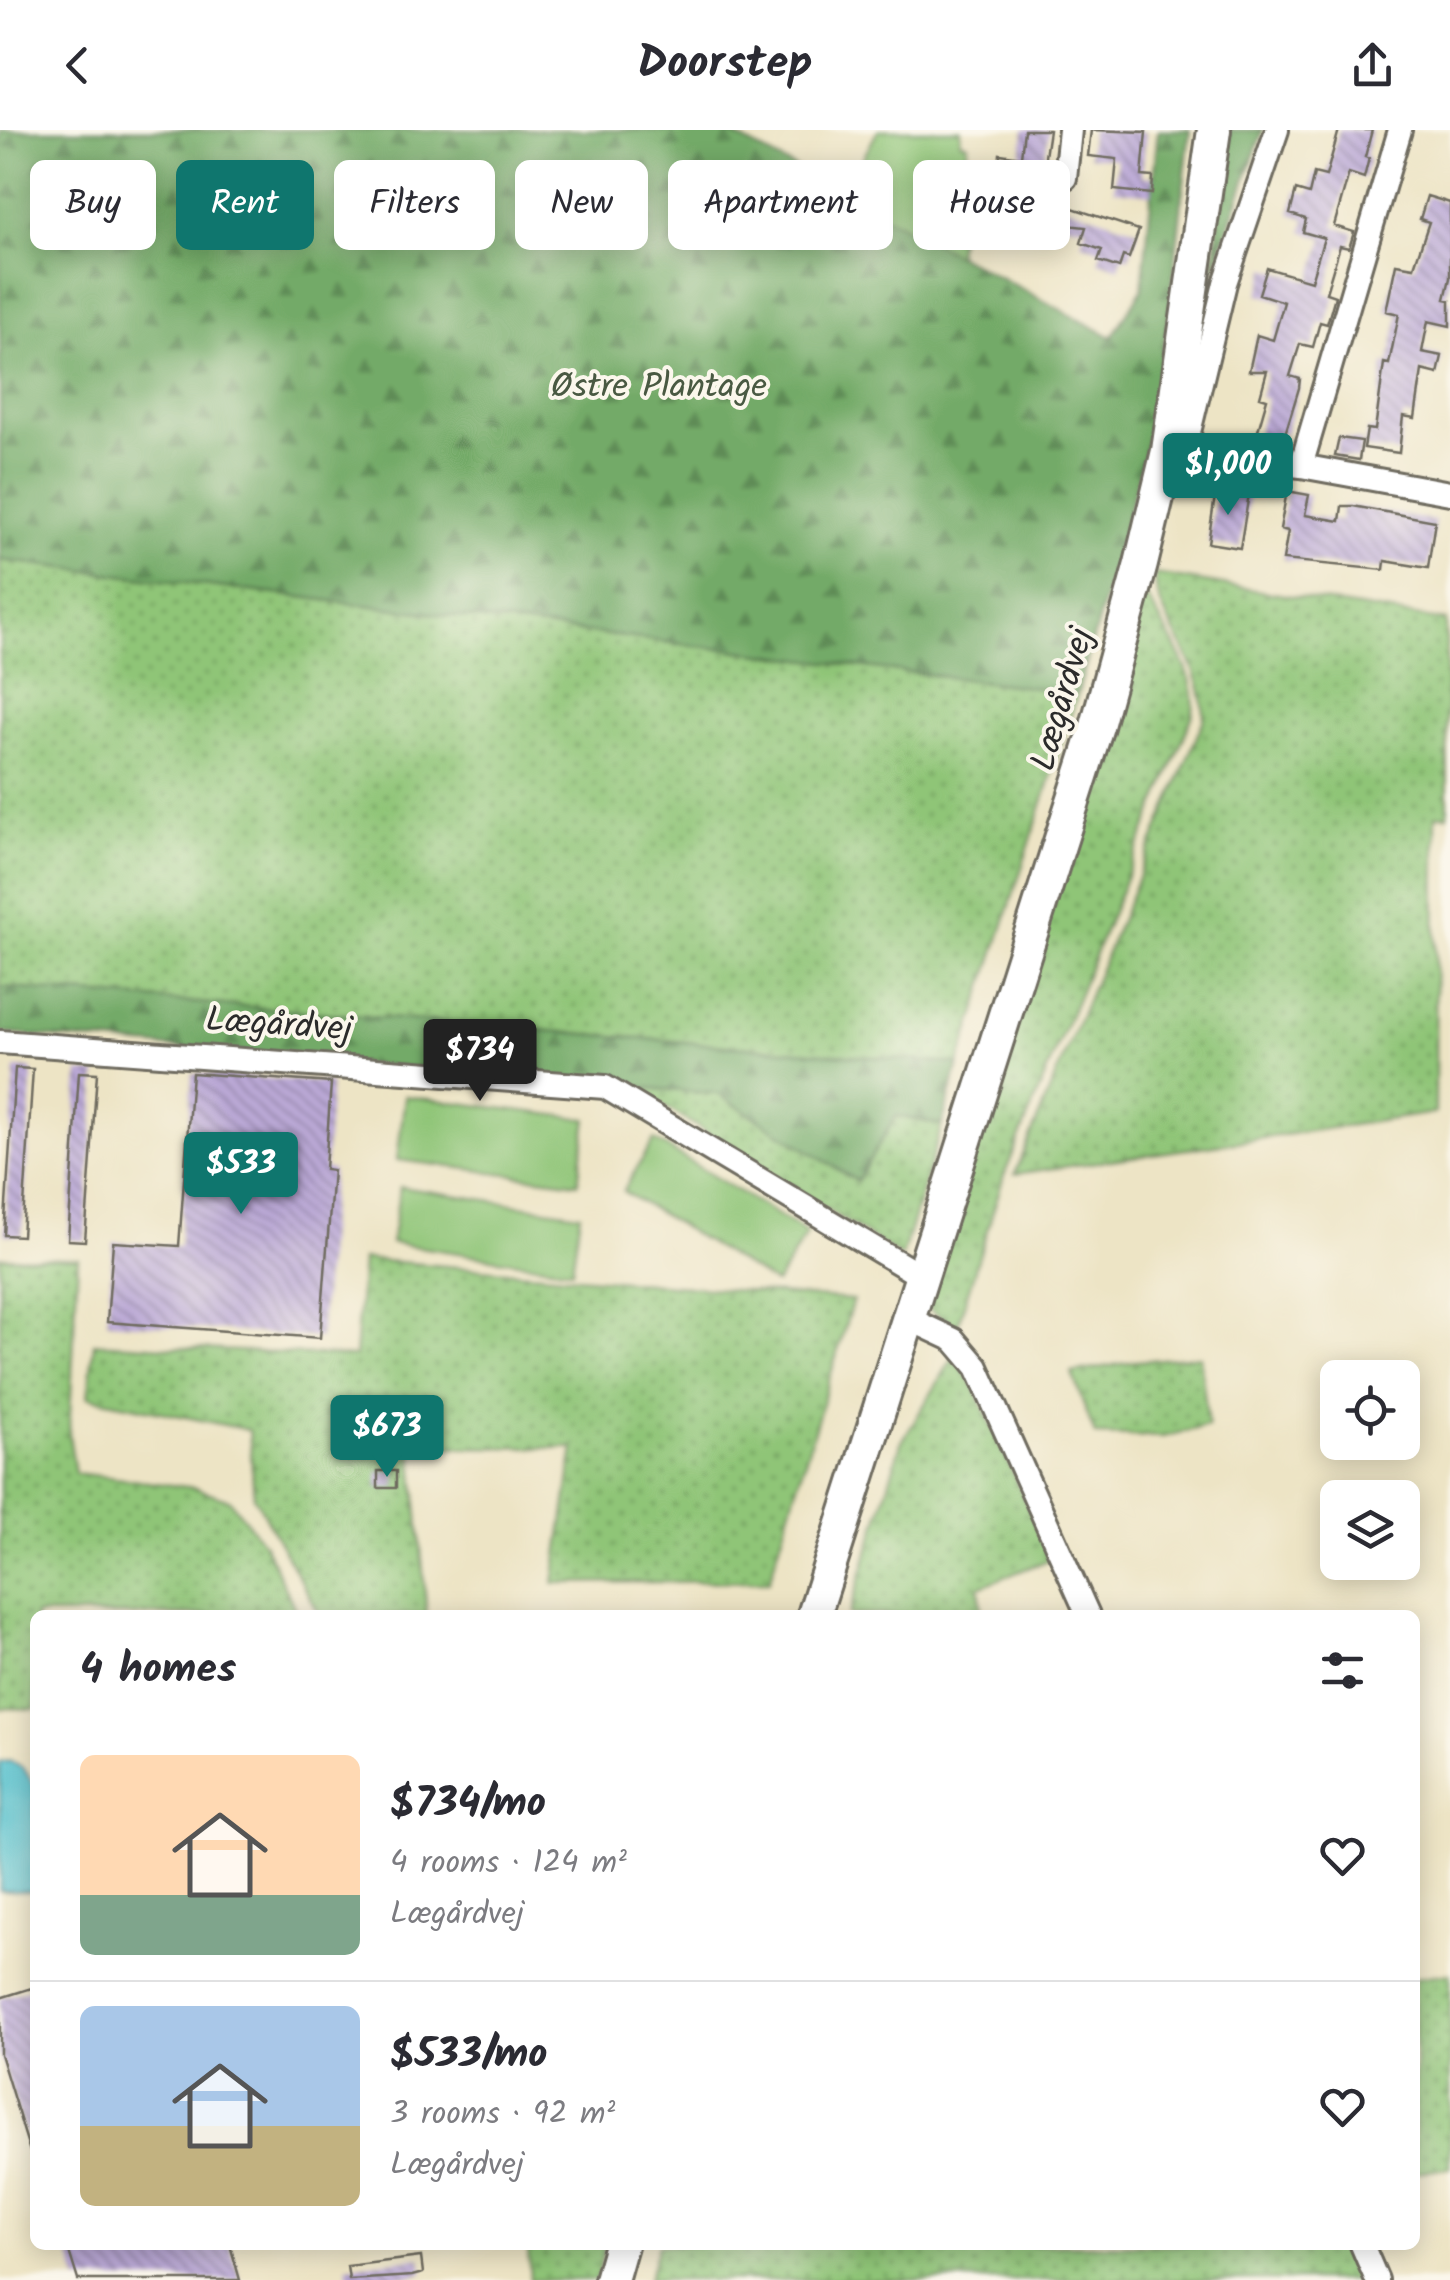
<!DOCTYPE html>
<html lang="en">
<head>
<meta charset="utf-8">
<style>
	:root { --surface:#fff; --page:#f2f2f3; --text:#2b2b33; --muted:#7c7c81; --line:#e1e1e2; --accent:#0f766e }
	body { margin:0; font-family:Kalam,sans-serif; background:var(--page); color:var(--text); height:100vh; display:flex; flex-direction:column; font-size:38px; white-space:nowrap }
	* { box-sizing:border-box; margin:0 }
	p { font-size:32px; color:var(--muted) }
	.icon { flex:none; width:55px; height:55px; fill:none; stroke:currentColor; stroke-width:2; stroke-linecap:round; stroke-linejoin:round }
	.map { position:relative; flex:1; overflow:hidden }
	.panel { position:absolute; left:30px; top:1480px; width:1390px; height:640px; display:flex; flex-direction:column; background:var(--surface); border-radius:15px; box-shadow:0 5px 25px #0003 }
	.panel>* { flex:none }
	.top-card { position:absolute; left:30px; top:30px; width:1390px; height:90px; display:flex; gap:20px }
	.tools { position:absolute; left:1320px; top:1230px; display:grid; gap:20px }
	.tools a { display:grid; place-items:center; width:100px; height:100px; border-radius:15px; background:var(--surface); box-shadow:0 5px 25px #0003; font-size:50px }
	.price { position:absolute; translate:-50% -85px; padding:0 22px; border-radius:10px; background:var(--accent); color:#fff; font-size:32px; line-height:65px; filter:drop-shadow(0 2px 5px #0008) }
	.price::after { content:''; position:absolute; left:50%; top:60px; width:30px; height:22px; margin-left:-15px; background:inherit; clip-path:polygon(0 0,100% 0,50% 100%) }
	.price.active { background:#222; color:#fff }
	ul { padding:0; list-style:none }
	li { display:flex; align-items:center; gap:30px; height:250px; padding:0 50px }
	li+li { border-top:2px solid var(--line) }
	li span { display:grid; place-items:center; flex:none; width:280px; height:200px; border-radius:15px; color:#555 }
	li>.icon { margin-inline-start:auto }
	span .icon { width:120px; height:120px; fill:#fffc; stroke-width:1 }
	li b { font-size:42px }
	h2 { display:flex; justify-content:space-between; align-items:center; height:120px; padding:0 50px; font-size:42px }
	.tag { padding:0 35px; border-radius:15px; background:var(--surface); box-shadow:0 5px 25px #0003; font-size:35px; line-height:90px }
	.tag.active { background:var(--accent); color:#fff }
	header { display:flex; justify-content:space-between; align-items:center; height:130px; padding:0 50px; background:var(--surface); font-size:45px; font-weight:700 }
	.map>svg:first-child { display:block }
</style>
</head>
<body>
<header><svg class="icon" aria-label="back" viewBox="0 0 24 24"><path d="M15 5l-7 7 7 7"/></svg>Doorstep<svg class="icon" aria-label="share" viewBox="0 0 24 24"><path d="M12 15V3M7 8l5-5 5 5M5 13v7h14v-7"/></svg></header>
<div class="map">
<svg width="1450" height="2150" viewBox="0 0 1450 2150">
	<defs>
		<pattern id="grass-dots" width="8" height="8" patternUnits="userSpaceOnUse" patternTransform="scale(2.5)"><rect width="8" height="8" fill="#8fc577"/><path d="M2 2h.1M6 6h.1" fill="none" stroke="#75a062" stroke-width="1.8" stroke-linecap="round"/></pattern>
		<pattern id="forest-firs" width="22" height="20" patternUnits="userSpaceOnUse" patternTransform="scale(2.5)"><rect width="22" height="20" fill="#73aa68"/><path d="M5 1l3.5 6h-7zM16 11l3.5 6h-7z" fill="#5f8b56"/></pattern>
		<pattern id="building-back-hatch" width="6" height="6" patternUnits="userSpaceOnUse" patternTransform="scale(2.5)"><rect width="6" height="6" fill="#baa8d5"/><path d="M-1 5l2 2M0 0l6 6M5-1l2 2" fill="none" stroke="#9789ad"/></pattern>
	</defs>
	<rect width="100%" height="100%" fill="#fbf7ec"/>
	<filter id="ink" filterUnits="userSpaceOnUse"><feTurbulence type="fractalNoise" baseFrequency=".01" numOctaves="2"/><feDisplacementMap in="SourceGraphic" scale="20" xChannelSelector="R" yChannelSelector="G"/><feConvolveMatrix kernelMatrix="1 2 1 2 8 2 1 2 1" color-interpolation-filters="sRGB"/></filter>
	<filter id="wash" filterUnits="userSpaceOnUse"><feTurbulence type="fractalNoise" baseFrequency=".0048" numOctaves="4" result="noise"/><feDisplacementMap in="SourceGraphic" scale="40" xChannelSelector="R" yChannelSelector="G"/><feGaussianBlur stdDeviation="2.25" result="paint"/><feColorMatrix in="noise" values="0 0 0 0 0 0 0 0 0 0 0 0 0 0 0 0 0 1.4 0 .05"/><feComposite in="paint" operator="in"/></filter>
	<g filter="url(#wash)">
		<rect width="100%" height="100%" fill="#ede4c5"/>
		<path fill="url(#grass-dots)" stroke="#5d7851" stroke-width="2.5" d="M0,430L1078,563L959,934L0,857Z
			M1155,444L1446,491L1448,685H1436L1435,983L1015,1044L1204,589C1204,525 1154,492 1155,444Z
			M1144,461C1162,499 1202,543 1192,587L1004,1046L957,1197L929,1179L927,1159Z
			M634,957L719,964L856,1051L896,986L942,995L902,1127Z
			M0,1127L78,1128L69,1305L75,1343L196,1358L230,1370L264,1414L298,1485H35V1579L0,1578Z
			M362,1129L853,1170L769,1451L554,1453L574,1318L412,1317L427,1485H320L254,1367L249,1300L88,1267L94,1213L355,1227Z
			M954,1226L974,1256L1051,1429L979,1457L982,1485H849L901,1313Z
			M1200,1226L1208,1296L1163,1307L1095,1305L1072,1243L1136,1231Z
			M1450,1843V2038L1415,2043V1848Z
			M605,2115L596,2150H530L528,2118Z
			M658,2115H1352L1367,2150H648Z"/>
		<path fill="url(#forest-firs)" stroke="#4f6a4a" stroke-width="2.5" d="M0,0H724L1112,207L1142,159L1158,0H1190L1170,179L1144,326L1078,563L0,430Z
			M1230,0H1263L1212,145Z
			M0,857L959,934L942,995L896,986L857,1051L718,964L0,903Z"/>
		<path fill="#8fc577" stroke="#5d7851" stroke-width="2.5" d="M878,0H961L960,11L968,14L957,125L844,64Z
			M405,966L587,989L578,1053L397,1030Z
			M654,1010L807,1103L776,1154L623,1061Z
			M400,1057L580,1084L572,1140L391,1113Z"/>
		<path fill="#53bfcc" stroke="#3f757c" stroke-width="2.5" d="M11,1631L24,1639L35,1656V1761H0V1632Z"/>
		<g id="blocks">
			<path fill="url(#building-back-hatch)" d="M1024,0H1049L1039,67L1139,100L1129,128L1123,126L1119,138L1098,131L1102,120L1081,113L1086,97L1038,92L1039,87L1007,80L1008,71H1001L1005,43L998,42L1000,24L1021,27Z
				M1091,0L1146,2L1142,46L1153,47L1152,64L1114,60L1117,29L1088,26Z
				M1339,0H1372L1365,27L1369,28L1364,48L1349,43L1334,96L1354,102L1349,118L1340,116L1326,163L1335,166L1327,194L1320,192L1313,217L1300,214L1290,246L1300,249L1299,258L1285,304L1279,302L1274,317L1255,311L1267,269L1260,267L1267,241H1249L1257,205L1273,210L1284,172L1259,164L1267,138L1311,151L1324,108L1303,102L1306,89L1290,84L1296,60L1309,64L1314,43L1326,46Z
				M1427,66L1450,73V148L1445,169L1450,170V196L1428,191L1422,222L1442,226L1438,244L1422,240L1415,288L1403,286L1399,323L1364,318L1367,299L1375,300L1384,233L1389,234L1399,184L1386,181L1396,134L1414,137L1429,92L1420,89Z
				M1339,308L1362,311L1359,330L1335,326Z
				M1216,359L1249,364L1240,418L1208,413Z
				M1287,361L1309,365L1305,385L1340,391L1342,376H1353L1435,391L1428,438L1385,431L1384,440L1283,430L1288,401L1280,399Z
				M15,938L33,939L22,1106L4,1105Z
				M79,942L97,943L85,1111L68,1110Z
				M192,943L331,953L325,1039L333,1040L320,1208L107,1192L113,1112L179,1116Z
				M378,1341H396V1358H378Z
				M35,1857V2024L31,2025L0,1924V1868Z
				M67,2115H230L240,2150H78Z
				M421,2127L423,2143L412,2146L349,2150L347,2136Z"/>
		</g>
	</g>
	<g filter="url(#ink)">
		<use href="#blocks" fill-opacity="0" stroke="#6f6c61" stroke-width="2.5"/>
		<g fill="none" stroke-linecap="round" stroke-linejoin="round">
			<defs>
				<path id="street" d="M1065,48L1070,0
					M1171,321L1301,336L1450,363
					M1184,323L1225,153L1277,0
					M1301,336L1400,0
					M0,912L605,957L919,1145
					M905,1187L954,1210L977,1237L1088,1485
					M1362,2115L1377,2150"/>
				<path id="secondary" d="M814,1485L1097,596L1141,434L1168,321L1214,0
					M611,2150L621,2115"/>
			</defs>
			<use href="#street" stroke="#6f6c61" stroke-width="28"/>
			<use href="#secondary" stroke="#6f6c61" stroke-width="38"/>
			<use href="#street" stroke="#fff" stroke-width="22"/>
			<use href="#secondary" stroke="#fff" stroke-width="32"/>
		</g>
	</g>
	<g text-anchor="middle" stroke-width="8" stroke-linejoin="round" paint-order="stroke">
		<g font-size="35" fill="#495942" stroke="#fbf7ec">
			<text x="659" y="267">Østre Plantage</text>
		</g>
		<g font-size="35" fill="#2b2b2b" stroke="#fbf7ec">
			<text transform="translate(1061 569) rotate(-74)" y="12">Lægårdvej</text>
			<text transform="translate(279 893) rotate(4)" y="12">Lægårdvej</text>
		</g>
	</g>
</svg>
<div class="tools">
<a><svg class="icon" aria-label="locate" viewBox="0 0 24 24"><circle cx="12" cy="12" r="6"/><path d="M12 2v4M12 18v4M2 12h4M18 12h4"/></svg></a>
<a><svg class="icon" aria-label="layers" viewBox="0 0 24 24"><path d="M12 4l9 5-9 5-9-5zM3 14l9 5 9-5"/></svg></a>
</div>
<b class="price" style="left:1228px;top:388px">$1,000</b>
<b class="price active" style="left:480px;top:974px">$734</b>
<b class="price" style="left:241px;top:1087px">$533</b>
<b class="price" style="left:387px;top:1350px">$673</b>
<div class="top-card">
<a class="tag">Buy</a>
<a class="tag active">Rent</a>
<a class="tag">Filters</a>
<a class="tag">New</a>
<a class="tag">Apartment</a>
<a class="tag">House</a>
</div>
<section class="panel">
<h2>4 homes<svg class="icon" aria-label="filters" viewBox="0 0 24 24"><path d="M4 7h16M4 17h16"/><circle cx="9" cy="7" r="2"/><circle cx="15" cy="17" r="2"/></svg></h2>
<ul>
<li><span style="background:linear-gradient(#ffd9b3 70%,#7fa58c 0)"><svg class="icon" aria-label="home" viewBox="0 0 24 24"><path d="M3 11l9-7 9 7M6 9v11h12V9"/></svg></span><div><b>$734/mo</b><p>4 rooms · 124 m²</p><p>Lægårdvej</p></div><svg class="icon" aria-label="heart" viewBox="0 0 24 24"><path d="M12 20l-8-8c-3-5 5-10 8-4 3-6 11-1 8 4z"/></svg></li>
<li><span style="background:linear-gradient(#a9c7e8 60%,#c2b280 0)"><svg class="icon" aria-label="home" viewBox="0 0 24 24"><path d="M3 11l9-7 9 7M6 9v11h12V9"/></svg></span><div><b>$533/mo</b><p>3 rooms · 92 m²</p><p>Lægårdvej</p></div><svg class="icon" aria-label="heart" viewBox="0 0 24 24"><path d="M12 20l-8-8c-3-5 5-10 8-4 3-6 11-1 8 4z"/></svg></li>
</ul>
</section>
</div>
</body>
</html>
